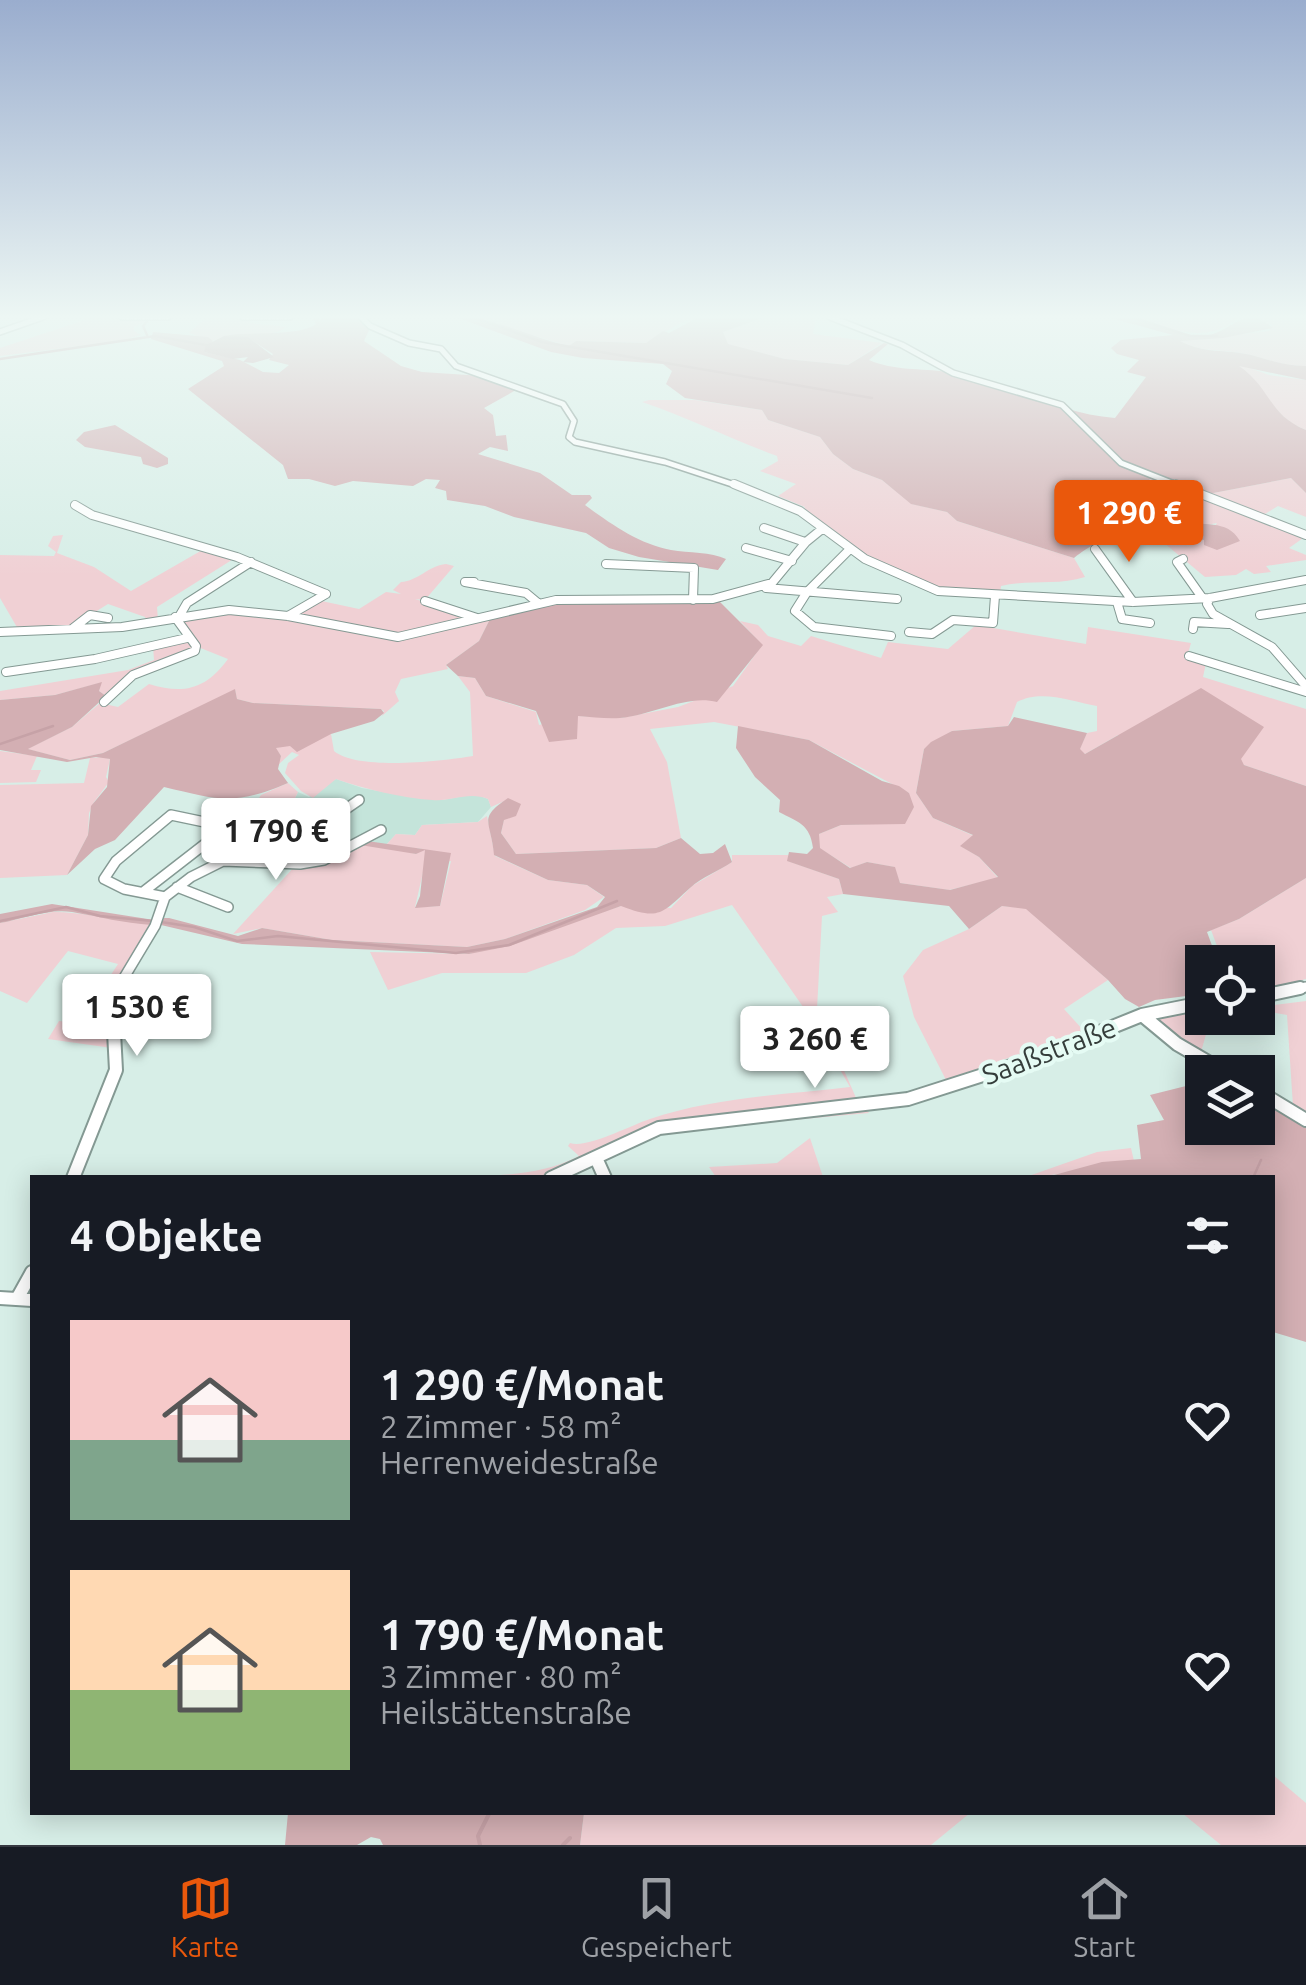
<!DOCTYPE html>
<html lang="de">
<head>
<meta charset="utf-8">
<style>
	:root { --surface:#171b24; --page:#242831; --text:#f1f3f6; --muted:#9ea1a6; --line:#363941; --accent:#ea580c }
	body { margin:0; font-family:Ubuntu,sans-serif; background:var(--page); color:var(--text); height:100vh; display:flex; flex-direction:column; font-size:38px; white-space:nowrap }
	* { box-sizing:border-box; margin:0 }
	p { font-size:32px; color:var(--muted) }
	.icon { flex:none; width:55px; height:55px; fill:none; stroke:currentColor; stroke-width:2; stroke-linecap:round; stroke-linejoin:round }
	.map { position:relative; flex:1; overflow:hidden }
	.side { position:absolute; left:30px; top:1175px; width:1245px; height:640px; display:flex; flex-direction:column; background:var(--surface); border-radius:0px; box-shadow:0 5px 25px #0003 }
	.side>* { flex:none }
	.buttons { position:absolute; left:1185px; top:945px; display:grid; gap:20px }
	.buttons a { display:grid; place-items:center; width:90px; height:90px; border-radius:0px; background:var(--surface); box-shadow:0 5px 25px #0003; font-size:50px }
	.price { position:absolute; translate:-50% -85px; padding:0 22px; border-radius:10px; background:#fff; color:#222; font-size:32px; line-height:65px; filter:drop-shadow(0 2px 5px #0008) }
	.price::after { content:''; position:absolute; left:50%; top:60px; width:30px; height:22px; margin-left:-15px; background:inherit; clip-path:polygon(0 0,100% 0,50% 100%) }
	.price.on { background:var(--accent); color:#fff }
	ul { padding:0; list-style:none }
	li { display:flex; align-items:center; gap:30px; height:250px; padding:0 40px }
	li span { display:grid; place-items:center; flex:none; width:280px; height:200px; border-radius:0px; color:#555 }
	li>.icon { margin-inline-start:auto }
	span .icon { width:120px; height:120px; fill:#fffc; stroke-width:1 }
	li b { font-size:42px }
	h2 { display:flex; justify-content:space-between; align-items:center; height:120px; padding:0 40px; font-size:42px }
	.dock { display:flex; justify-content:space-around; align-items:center; height:140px; border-top:2px solid var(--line); background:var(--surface); font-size:28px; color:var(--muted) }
	.dock a { display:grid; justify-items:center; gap:5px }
	.dock .on { color:var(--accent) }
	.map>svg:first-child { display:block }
</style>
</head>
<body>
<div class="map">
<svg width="1306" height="1845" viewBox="0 0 1306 1845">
	<rect width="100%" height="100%" fill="#d7eee7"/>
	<path fill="#c4e4da" d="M336,779L362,788L417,798L443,800L475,794L488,799L491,807L478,822L422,825L415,835L396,834L386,845L366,841L346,846L283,823L298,792L309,797Z"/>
	<path fill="#f0d0d4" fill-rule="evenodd" d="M81,317L148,320L134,327V331L141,335L119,341L0,356V348L85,320Z
		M207,317L252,319L248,323L287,327C265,342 237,329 213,341L189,333Z
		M469,317H699L692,322L686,320L646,343L576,341L569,346Z
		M765,317H816L813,334L882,343L848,365L785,359L728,345L723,332Z
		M1136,317H1238V318C1209,344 1169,331 1136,317Z
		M1247,317H1306V366C1284,366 1270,360 1250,355C1223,348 1206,354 1178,341L1269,331L1272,325Z
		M1242,365L1269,375L1306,380V430C1269,416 1270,388 1238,366Z
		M649,400H695L762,410L768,420L820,437L833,454L853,469L882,480L912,504L947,512L957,521L1074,558L1085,577C1057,586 1029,579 1001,586L1000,594L934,588L878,564L802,511L805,507L778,496L796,484L760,471L778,461L777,456C731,439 689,418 642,402Z
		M1151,477L1203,495L1291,478L1306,493V517L1278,506L1260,517L1306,536L1289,548L1306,555V560L1266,566L1271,572L1254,574L1246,569L1236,575L1205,577L1164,543L1205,540L1217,523L1200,526L1179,519L1189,512L1136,489Z
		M63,535L57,553L94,567L131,591L204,549L235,558L157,607L158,620L147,622L145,617L108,604L71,627L18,629L0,598V555L54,556L56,552L48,546L53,536Z
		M446,564L454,566L425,600L415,599L472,617L402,635L296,616L317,600L359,609L386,592L401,594L393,590L401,582C418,581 428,566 446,564Z
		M218,611L298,619L389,638L491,617L479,641L446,665L448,669L401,679L395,692L399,701L382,716L384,711L381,709L253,703L237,699L235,690L103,753L70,760L27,749L72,727L100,703L118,707L149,684C184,695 206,689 228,659L198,647L178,621Z
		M740,621L758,625L768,636L801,646L811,636L881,658L888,642L948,649L976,625L1086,644L1088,627L1191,643L1187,657L1206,663L1203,677L1306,709V786L1244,765L1240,760L1118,735L1085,754L1079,750L1087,733L1097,731V706C1071,701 1041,689 1017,702L1008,726L952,731L924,749L916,793L933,818L974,836L961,846L979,857L998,878L949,890L900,883L894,867L867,862L851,868L819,848V834L841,825L869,824L909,793L809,740L714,722L650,729L667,762L681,838L656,848L516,854L501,833L504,819L520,805L509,799L491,807L488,799C468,791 452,802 432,800C401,798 365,789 336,779L313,798L301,791L285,773L288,763L299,755L292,752L278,765L281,756L275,748L331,734L334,751C358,771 443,761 473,756L470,692L458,676L475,678L486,696L536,712L539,725L578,716L621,718L678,707L733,686L762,645Z
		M188,640L194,650L141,670L106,696L99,691L100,683L55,695L0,700V691L128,670L154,660L153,646Z
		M0,751L37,756L31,770H41L36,782L0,783Z
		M103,757L110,759L106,777L109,782L94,802L89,813L88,835L67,875L0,878V785L84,783L90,758Z
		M288,783L298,792L283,823L313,831L288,848L234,836L261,795Z
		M487,816L495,856L548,880L587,885L604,897L585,910L505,939L467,947L332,940L262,928L233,934L295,866L367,841L416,854L423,849L386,845L396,834L415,835L422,825L478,822ZM451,861L440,906L415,907L425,864Z
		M732,855H788V861L839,879L843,894L827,897L838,912L822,916L817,1009L857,1100L869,1113L671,1131L566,1177H456C499,1175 541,1176 579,1156L568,1146L570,1143C587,1149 631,1125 650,1119C715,1097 783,1095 850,1087L808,1014L732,905L665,926L616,928L574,955L526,973H442L388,990L370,952L469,954L621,906L671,908L692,886L732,862Z
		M1306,878V979L1258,991V962H1223L1211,930L1239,919Z
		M1002,906L1026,908L1108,980L1064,1009L1084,1031L946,1080L914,1017L903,976L923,950L969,929Z
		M53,912C90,912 126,925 164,918L122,985L112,1048L48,1039L59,1021L101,1026L99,993L118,964L68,951L27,1003L0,991V923Z
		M1269,999L1274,1005L1306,1001V1117L1293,1106L1287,1015L1258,1010V1000Z
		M1202,1008V1011L1184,1014L1207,1031L1201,1052L1234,1072L1177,1042L1155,1019Z
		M810,1138L823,1177H716L709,1167L777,1163Z
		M1131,1148L1134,1161C1096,1163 1059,1177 1023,1178L1097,1152Z
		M1273,1775L1306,1803V1845H1221L1182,1813L1272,1812Z
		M584,1813V1812L970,1813L931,1845H580Z"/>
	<path fill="#d3afb3" d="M312,317H319L320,323L322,317H359L370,328L364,341L401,366L422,372L483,376L516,390L484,408L493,415L496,436L506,435L508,451L490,447L478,454L540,473L572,495H590L592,498L585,505C611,524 639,544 671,550C689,553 711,552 726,559L718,570L639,557L609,548L586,533L514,517L485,506L447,500L446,491L435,488L440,480L426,479L413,486L353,481L335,486L309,479H288L283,465L188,389L224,366L222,361L151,339L153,332L208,337L213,341L204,352L240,360L263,372L279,373L289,365L269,360L273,354L248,338L224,336C247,331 299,337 316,324Z
		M456,317C496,317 531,338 569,346L576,341L646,343L663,331L669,333L699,317H765L723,332L728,344L785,359L848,365L884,343L888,344L869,360C894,371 921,368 947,372C1006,381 1057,414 1115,418L1146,377L1127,372L1139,360L1117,354L1111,348L1121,340L1173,335L1107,317C1115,317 1124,316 1132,317C1154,320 1187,341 1210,335C1236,328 1245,304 1273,328L1223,338L1180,341C1204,354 1225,349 1251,355C1270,360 1285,366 1306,366V380L1239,366C1272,389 1268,415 1306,430V493L1291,478L1203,495L1154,476L1137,489L1185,506L1189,512L1180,519C1203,529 1226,517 1240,541L1217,550L1204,545V540C1186,541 1166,544 1148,544C1111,544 1106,532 1074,558L957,521L947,512L911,504L882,480L853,469L833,454L820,437L768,420L762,410L685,398L666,384L672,371L663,364L583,358L551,352Z
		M115,425L168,458V464L157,468L143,464L141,457L85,447L76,440L84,432Z
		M660,599L720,602L763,645L717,702C687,694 653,715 620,718C607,719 592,717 578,716L577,739L549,742L536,711L486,696L475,678L458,676L446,665L479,641L491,617L552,603Z
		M102,682L99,691L106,696L72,727L28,749L70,760L103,753L235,689L237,699L253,703L381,709L384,713L374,721L331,734L297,752L290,746L276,748L281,756L278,769L288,783C234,806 219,800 164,787L115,840L95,849L67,875L88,835L91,806L107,787L110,759L96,757L67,762L0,750V700L55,695Z
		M1201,688L1264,727L1241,759L1244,765L1306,786V878L1239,919L1207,932L1218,962H1202V994L1155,1000L1139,1007L1125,999L1108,980L1026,909L1002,906L969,929L949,906L843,894L839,879L787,861L789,852L807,854L813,848C810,824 798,822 779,812L780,800L755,777L736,748L738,726L809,740L882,781L899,786L909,793L914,807L905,824L841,825L819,834L820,848L850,868L867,862L895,867L900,883L950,890L998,877L979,857L960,846L973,835L933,818L916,793L924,749L931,742L952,731L1008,726L1014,717L1087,733L1080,749L1085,754Z
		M508,798L521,804L516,816L504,820L501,833L516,854L656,848L681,838L700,854L713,853L725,844L732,862C719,871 702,877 690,888C662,913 660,921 621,906L510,946L469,954L242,944L161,925L164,918H169L238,936L262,928L332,940L467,947L505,939L597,907L605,897L587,885L548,880L494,855C491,820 477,819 508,798Z
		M367,841L451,853L440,906L415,908L420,896L425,850L416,854L360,845Z
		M52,904L154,920L152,925C122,923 101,917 72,912C50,908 22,919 0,923V914Z
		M1203,1063L1218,1072H1202V1128H1258V1096L1306,1124V1342L1273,1332L1272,1178H1043L1102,1162L1141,1159L1137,1125L1164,1120L1150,1095L1190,1085Z
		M288,1813V1812L584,1813L580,1845H383L380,1839L371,1837L357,1845H285Z"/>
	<path fill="#c6a2a7" d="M224,336L248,337L274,357L253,363L243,362L248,357L233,359L204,352L206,345Z"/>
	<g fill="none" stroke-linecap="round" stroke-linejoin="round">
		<path stroke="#c6a2a7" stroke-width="2.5" d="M472,317L542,342L872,398
			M1131,317L1190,336H1217
			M147,335L143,326L148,320
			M0,359L155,336L206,345
			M0,744L53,726
			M0,921L66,907L100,916L153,921
			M161,922L194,927L237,941L278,936L456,953L509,945L617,901
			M1253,1178L1261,1160"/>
		<path stroke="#c6a2a7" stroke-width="4" d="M480,1845L478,1836L490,1812
			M563,1845L570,1838"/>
		<defs>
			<path id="minor-far3" d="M122,317H168
				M243,317H290
				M361,317L370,326L409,343L441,349L456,366L563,404L574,421L569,437L575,442L665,462L741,487
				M830,317L902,345L953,373L1062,405L1121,463L1182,487
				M0,332L43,317"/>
			<path id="minor-far2" d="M734,484L800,511L865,559L938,591L1133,602L1210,598L1306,580
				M1175,484L1306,535
				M75,505L92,515L237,557L326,594
				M764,528L805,542
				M746,548L792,561
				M850,549L807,592L795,611L814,627L891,636
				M1095,549L1133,602
				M1183,559L1177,562L1201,596
				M606,564L694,568L693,600
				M474,582H465L526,593L538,603
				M766,588L897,599
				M1210,598L1207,604L1213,614L1272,647L1306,686
				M425,601L477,618
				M1117,602L1122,619L1150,623
				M180,615L187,603L251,562
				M1260,615L1306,608
				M288,616L326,594
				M72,629L90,615L108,618
				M1193,629L1194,622L1228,624
				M0,632L122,627L229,610L288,616L398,637L556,600L713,599L772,583L806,542L822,529
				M909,632L932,634L953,620L993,623L995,596
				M1189,656L1306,692
				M6,672L95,659L187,638
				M104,702L133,675L195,651L196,646L175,617"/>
			<path id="minor-far1" d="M269,862L359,800
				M177,887L228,907
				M143,892L210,840L217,832L214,824L171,815L116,861L104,879L124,889L165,897
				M116,991L155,926L165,897L191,877L223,861L300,864L324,860L381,830
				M1288,991L1306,987"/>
			<path id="minor" d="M1258,997L1300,988
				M1142,1015L1177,1044L1225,1072
				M1258,1091L1306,1120
				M596,1158L605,1178
				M73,1178L116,1070L113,1013L117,988
				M551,1178L659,1128L908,1099L1033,1059L1142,1015L1202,1003
				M0,1298L32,1300
				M17,1299L32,1272"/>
		</defs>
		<use href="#minor-far3" stroke="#849993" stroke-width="8"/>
		<use href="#minor-far2" stroke="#849993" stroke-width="10"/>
		<use href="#minor-far1" stroke="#849993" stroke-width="12"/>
		<use href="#minor" stroke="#849993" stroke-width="16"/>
		<use href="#minor-far3" stroke="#fff" stroke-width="5"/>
		<use href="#minor-far2" stroke="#fff" stroke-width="8"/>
		<use href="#minor-far1" stroke="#fff" stroke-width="9"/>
		<use href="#minor" stroke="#fff" stroke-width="12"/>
	</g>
	<linearGradient id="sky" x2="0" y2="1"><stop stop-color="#9aadce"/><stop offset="0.55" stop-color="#edf7f4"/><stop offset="1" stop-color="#edf7f4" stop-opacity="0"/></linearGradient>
	<rect width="1306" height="576" fill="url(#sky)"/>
	<g text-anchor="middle" stroke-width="8" stroke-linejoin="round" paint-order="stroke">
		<g font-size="28" fill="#353d3b" stroke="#e5fbf4">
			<text transform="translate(1049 1051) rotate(-21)" y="10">Saaßstraße</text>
		</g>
	</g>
</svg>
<div class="buttons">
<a><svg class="icon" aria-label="locate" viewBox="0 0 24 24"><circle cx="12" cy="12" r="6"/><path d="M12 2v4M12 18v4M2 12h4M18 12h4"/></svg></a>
<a><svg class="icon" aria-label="layers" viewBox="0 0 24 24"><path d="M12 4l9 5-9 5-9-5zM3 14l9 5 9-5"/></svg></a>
</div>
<b class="price on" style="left:1129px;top:565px">1 290 €</b>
<b class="price" style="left:276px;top:883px">1 790 €</b>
<b class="price" style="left:137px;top:1059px">1 530 €</b>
<b class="price" style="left:815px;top:1091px">3 260 €</b>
<section class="side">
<h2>4 Objekte<svg class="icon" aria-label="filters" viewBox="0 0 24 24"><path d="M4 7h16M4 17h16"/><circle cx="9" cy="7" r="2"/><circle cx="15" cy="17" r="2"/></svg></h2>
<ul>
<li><span style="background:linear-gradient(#f6c9c9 60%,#7fa58c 0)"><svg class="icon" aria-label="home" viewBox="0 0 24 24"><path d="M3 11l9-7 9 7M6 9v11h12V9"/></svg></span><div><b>1 290 €/Monat</b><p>2 Zimmer · 58 m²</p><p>Herrenweidestraße</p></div><svg class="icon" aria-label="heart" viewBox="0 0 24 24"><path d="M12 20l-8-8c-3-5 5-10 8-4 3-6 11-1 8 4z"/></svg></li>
<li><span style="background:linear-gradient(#ffd9b3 60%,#8fb573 0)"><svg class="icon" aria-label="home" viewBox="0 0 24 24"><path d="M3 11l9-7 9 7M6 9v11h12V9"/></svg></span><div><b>1 790 €/Monat</b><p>3 Zimmer · 80 m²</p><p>Heilstättenstraße</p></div><svg class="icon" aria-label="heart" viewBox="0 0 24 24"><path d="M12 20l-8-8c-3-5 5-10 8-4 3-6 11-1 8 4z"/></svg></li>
</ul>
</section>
</div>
<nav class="dock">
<a class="on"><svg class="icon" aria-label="map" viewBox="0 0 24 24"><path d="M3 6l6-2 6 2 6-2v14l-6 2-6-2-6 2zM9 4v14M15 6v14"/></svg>Karte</a>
<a><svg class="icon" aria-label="saved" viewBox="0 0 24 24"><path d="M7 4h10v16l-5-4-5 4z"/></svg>Gespeichert</a>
<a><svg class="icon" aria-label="home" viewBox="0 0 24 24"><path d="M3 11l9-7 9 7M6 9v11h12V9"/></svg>Start</a>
</nav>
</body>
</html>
